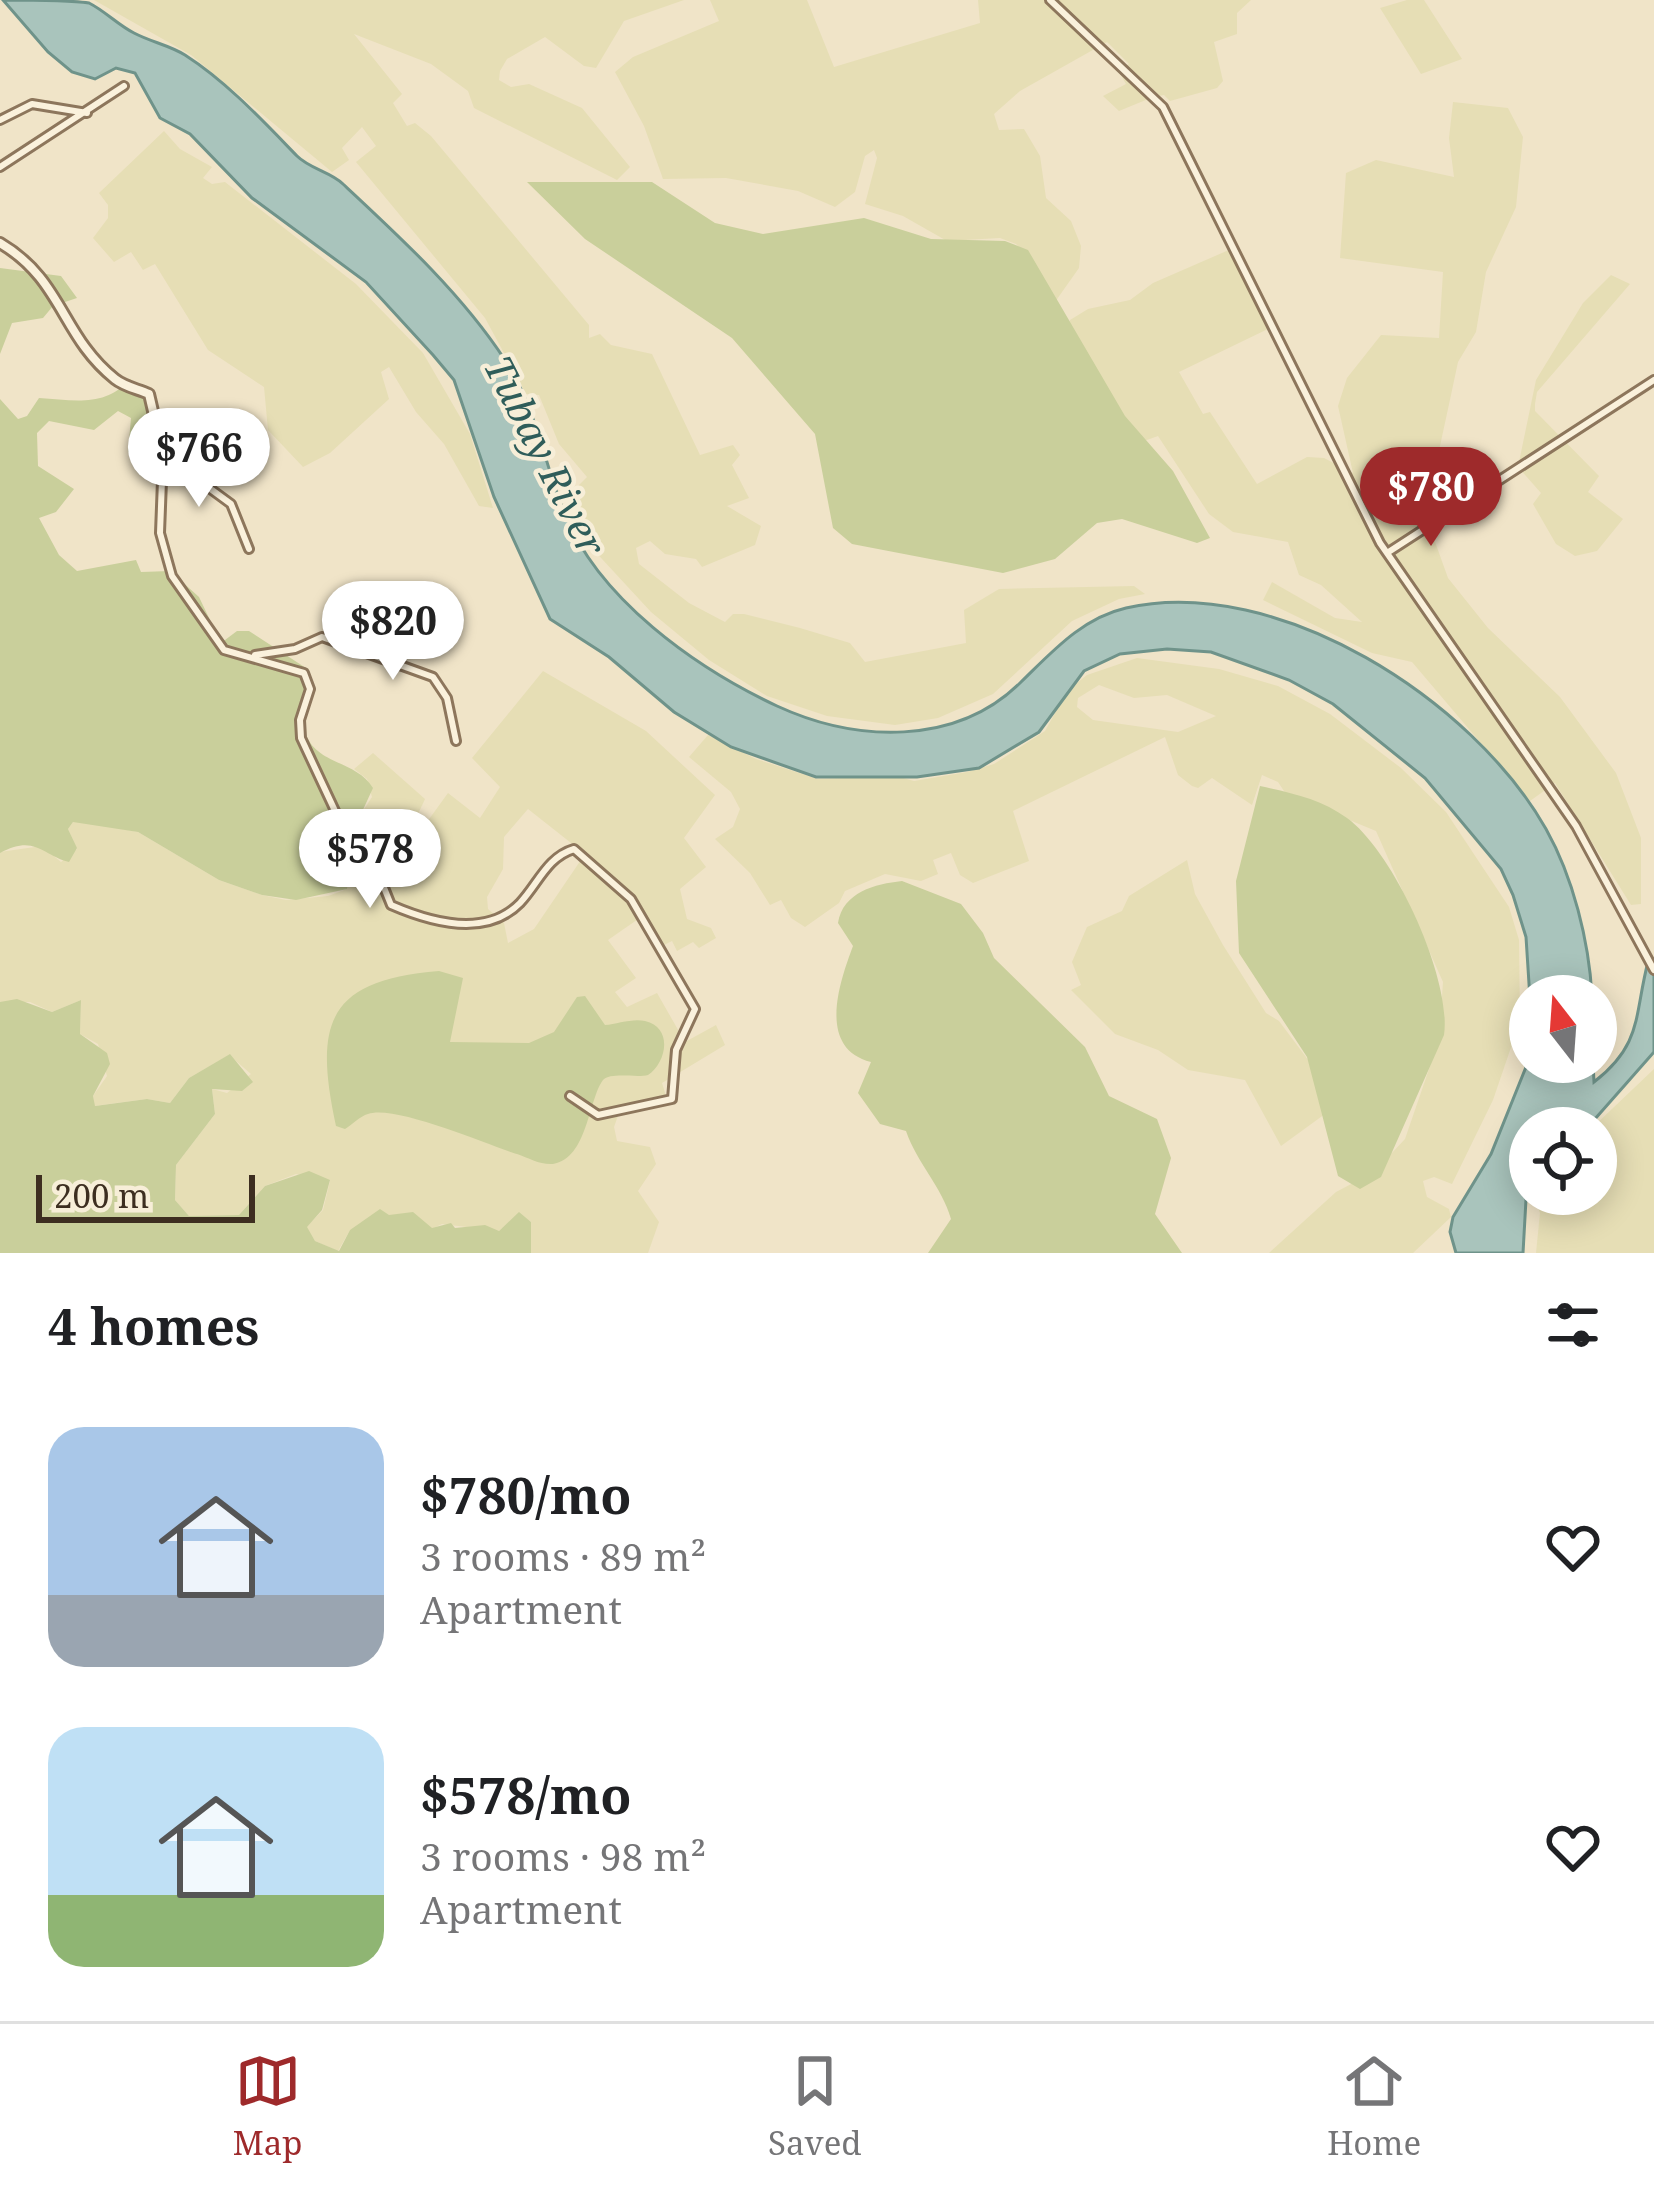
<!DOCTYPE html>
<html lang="en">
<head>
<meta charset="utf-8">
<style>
	:root { --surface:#fff; --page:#f2f2f2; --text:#202124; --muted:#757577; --line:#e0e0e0; --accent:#9e2a2b }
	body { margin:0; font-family:"Noto Serif",serif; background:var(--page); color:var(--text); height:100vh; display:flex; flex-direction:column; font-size:45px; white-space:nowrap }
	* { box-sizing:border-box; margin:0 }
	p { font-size:39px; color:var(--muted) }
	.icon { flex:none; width:66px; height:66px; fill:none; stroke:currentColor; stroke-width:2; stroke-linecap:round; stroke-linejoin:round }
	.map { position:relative; height:1253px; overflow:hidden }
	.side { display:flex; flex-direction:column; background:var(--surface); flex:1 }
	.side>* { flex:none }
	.needle { width:78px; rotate:343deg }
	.controls { position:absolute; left:1509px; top:975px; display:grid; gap:24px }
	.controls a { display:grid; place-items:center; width:108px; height:108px; border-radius:50%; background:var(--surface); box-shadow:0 6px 30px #0003; font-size:60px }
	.scale { position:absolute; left:36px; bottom:30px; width:219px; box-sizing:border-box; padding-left:12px; border:6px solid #3d2e20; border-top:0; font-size:33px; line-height:42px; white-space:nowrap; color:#3d2e20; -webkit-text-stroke:9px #f7eed8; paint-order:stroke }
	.price { position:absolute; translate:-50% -102px; padding:0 27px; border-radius:42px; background:#fff; color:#222; font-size:39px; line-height:78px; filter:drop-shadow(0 3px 6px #0008) }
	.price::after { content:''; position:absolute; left:50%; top:72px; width:36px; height:27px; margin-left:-18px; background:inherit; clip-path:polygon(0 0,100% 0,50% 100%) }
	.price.on { background:var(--accent); color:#fff }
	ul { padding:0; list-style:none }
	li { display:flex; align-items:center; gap:36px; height:300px; padding:0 48px }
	li span { display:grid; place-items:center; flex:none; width:336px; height:240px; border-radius:36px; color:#555 }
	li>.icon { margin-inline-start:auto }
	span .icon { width:144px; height:144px; fill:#fffc; stroke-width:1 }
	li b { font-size:51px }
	h2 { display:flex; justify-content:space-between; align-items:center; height:144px; padding:0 48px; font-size:51px }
	.tabs { display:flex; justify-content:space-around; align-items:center; height:168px; border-top:3px solid var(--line); background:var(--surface); font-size:33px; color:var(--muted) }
	.tabs a { display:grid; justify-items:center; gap:6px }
	.tabs .on { color:var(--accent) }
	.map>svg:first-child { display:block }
</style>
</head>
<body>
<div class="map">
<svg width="1654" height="1253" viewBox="0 0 1654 1253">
	<rect width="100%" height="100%" fill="#f0e4c8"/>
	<path fill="#e6deb5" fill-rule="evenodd" d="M94,0H684L624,21L596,68L584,66L545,37L507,59L500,71L499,80L511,87L529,84L582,108L630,167L617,180L474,108L468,91L431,64L354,34L402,94L393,103L407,126L415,123L431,136L589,325V338L600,334L611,345L652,354L700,455L733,445L740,455L732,465L749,498L727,506L761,526L755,545L702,567L696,559L665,554L650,541L636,548L639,564L689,603L725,622L733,614H744L800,628L850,643L865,662L966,643L964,610L999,589L1134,586L1145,594L1119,599L1072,621L993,694L938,718L895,725L827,716L767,696L709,660L651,612L590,546L567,497L587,477L559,444L539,395L526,394L485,318L356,162L376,146L362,127L342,148L349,160L332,172L191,55Z
		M710,0H807L834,67L980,23L978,0H1251L1237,13V34L1214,42L1223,81L1217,88L1170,101L1164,95L1153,97L1119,111L1103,96L1126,84L1118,70L1129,64L1107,42L1020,91L994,114L999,130L1024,129L1040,156L1046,198L1071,221L1081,246L1079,268L1050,309L1026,255L1016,244L1000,238L947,241L903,216L865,204L877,158L874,150L865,156L855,192L835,207L798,191L726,178L663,179L644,126L615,72L633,57L719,21Z
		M1407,0H1424L1462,59L1421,74L1380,8Z
		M1453,102L1508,108L1523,137L1516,207L1486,272L1476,332L1458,362L1451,395L1432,483L1434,539L1448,578L1488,628L1560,697L1616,773L1641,838V904L1631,905L1555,783L1530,801L1412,662L1372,653L1263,600L1272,582L1335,618L1362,622L1321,585L1299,575L1288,542L1233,532L1209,514L1158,436L1144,441L1122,418L1067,333L1070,320L1088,309L1130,300L1153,283L1238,246L1274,326L1179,372L1203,414L1210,412L1257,484L1307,457L1324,458L1353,473L1338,406L1347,378L1381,335L1439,338L1443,272L1340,258L1346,173L1376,160L1454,177L1449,138Z
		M164,131L180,149L212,167L203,178L212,184L225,182L356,284L423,353L470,434L493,508L479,506L444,444L416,412L389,367L381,372L389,399L330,453L303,467L268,430L264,387L208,350L155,264L143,270L131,252L114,262L93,238L108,218V205L99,193Z
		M1611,275L1630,284L1537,392L1535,404V411L1599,476L1588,492L1623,519L1597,551L1575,556L1556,544L1533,504L1541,493L1518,467L1536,380L1583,303Z
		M1137,658L1219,669L1278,686L1330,714L1401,768L1446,812L1509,907L1519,940L1520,1021L1493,1100L1452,1184L1434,1177L1423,1181L1427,1197L1449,1209L1451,1217L1413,1253H1269L1336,1192L1374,1172L1405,1139L1439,1040L1443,982L1376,831L1286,794L1278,782L1262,775L1252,805L1212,778L1198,788L1192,786L1178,775L1165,737L1013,811L1029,861L973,883L960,875L951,853L933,860L938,874L921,881L885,874L845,891L839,903L805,927L791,918L781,900L770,905L750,873L715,839L733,827L740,809L731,792L689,757L708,735L756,759L818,779L896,776L914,781L967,772L994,764L1045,731L1068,690L1087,675ZM1099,685L1134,698L1167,695L1216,716L1178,732L1093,720L1077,707L1078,698Z
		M543,671L646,731L715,795L684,838L706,867L680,889L687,919L711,928L716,938L699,948L693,942L677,951L672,941L662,946L644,915L608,940L636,978L615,992L627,1007L657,993L685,1042L716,1025L725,1045L662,1083L666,1096L620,1110L614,1127L617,1141L650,1147L656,1164L638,1191L659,1222L648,1253H531V1222L519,1213L499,1231L442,1224L432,1229L423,1223L350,1230L338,1251L315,1241L306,1227L323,1210L330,1181L296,1174L265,1186L239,1215L189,1216L175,1200L176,1165L215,1114L212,1089L227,1093L251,1074L229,1055L189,1078L170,1103L147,1099L94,1106L93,1096L107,1076L98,1044L80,1034L81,1000L52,1012L30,1002H0V852L42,846L61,862L77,849L68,829L73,822L83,821L138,832L219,880L262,895L286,900L328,896L347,889L353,826L372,797L367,779L354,769L373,753L425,799L418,814L427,822L448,793L480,818L500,787L472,758ZM528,809L585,854L534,929L508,943L504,923L488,909L487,897L503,869L504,837Z
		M1187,860L1195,894L1223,945L1266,1013L1279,1021L1312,1065L1325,1114L1281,1146L1245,1080L1188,1070L1158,1050L1115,1034L1071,990L1081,985L1072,962L1087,927L1122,911L1129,896Z
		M1654,1069V1253H1536L1540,1213L1532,1194H1596L1592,1128Z"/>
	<path fill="#c9cf9b" d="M527,182H652L715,223L763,234L864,218L931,239L1005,241L1028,250L1125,416L1173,471L1210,538L1197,543L1122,519L1097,523L1055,559L1003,573L852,544L833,528L815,434L732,338L585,239Z
		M0,268L61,276L77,298L53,306L43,318L12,323L0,354Z
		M130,379L165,419L148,448L128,452L131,418L118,411L94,430L49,421L37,433L38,466L74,489L56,512L39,518L59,555L77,571L136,560L141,572L170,571L199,597L221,643L237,631H249L309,670C318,694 297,712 306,735C318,765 357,761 373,788L349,840L353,858L347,889L296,900L262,895L219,880L138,832L73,822L68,829L77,848L69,862C42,855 35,834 0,853V399L18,419L27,416L39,398C73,400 105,408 130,379Z
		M1260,786C1292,793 1321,799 1347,818C1394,852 1452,979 1444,1035L1381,1177L1360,1189L1338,1176L1307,1057L1239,953L1236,881Z
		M902,881L961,904L983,933L994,958L1085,1047L1109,1096L1157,1119L1171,1158L1155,1214L1182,1253H928L951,1219C942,1187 917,1163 906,1131L880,1124L858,1093L871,1062C816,1048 840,981 853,946L838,923C843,892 875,884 902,881Z
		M439,971L463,978L450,1042L529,1043L554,1032L577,997L585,996L605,1025C617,1024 633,1018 645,1021C674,1028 666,1063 648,1075C637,1078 610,1072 603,1080C588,1100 588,1158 553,1164C540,1165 529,1158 517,1154C488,1145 394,1104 368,1114C360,1116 352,1125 345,1129L336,1126C314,1024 326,980 439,971Z
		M17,999L52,1012L81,1000L80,1034L107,1053L110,1064L93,1096L95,1106L147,1099L170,1103L189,1078L230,1054L253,1082L242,1091L212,1089L215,1114L176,1165L175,1200L189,1216L239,1215L265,1186L309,1171L330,1180L322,1210L307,1227L315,1241L339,1251L350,1230L380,1209L389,1215L413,1212L432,1228L451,1223L455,1228L485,1225L499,1231L519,1212L531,1222V1253H0V1002Z"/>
	<path fill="#a9c4bc" stroke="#6f938a" stroke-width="3" d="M3,0C26,0 69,0 89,3C105,11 118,25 134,33C151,42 169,45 185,55C227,82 263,121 297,156C310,169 331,172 343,184C400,237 462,294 505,360C535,405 544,462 564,512C598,599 696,668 777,706C855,742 956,747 1021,682C1052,652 1082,618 1126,608C1278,574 1473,700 1546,829C1573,877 1589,941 1592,996L1530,999L1526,937L1513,895L1501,869L1425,778L1333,704L1289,680L1211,652L1167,649L1120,654L1084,671L1039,732L979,768L917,777H816L731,747L674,712L609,657L550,619L494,497L454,380L433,355L366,282L252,198L190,134L160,118L135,73L116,68L95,79L72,72L48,52Z
		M1648,962H1654V1052L1587,1128H1530L1523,1253H1456L1450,1232L1453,1217L1491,1154L1526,1067L1530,1035V1062H1593L1594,1082C1643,1044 1634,1015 1648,962Z"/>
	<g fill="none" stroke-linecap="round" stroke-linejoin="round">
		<defs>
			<path id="minor" d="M1050,0L1163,107L1380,543L1576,826L1654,970
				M0,120L32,104L87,113
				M0,167L124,86
				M163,454L160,533L172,576L224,650L304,673L310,689L300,720L301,738L336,813L366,843L391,905C430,922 486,938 520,903C538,884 547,857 574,849L631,899L695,1009L676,1050L672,1099L598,1115L570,1096
				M163,454L231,504L249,549
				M1387,553L1654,380
				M255,655L295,649L322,637L433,677L447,698L456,741"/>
			<path id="tertiary" d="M0,243C63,280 61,336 115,379C125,387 138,389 149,394L163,454"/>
		</defs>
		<use href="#minor" stroke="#8d765c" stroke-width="12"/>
		<use href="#tertiary" stroke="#8d765c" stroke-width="14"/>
		<use href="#minor" stroke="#faf1dc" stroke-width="6"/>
		<use href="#tertiary" stroke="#faf1dc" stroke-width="8"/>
	</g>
	<g text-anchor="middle" stroke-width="9" stroke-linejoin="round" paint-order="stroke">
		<g font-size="39" font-style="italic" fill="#2f5d5a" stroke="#f7eed8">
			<text transform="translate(545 456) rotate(63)" y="14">Tubay River</text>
		</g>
	</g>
</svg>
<div class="controls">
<a><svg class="needle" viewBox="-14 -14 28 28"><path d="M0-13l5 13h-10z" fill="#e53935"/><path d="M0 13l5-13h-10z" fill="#757577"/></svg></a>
<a><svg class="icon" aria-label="locate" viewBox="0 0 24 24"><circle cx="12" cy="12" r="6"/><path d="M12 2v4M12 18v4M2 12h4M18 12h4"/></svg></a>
</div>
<div class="scale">200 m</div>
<b class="price" style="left:199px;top:510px">$766</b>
<b class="price on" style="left:1431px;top:549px">$780</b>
<b class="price" style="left:393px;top:683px">$820</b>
<b class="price" style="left:370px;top:911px">$578</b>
</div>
<section class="side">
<h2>4 homes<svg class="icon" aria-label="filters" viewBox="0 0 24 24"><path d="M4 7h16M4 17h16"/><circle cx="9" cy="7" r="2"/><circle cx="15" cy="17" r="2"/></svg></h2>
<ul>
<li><span style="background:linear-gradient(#a9c7e8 70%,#9aa5b1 0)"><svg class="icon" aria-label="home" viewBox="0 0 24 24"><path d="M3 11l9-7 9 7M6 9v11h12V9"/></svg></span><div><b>$780/mo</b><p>3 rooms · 89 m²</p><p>Apartment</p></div><svg class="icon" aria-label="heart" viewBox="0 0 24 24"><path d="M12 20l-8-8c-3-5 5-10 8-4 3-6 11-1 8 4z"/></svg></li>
<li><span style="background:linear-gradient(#bfe0f5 70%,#8fb573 0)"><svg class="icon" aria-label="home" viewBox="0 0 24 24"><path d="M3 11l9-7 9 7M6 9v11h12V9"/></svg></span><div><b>$578/mo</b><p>3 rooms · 98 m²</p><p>Apartment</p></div><svg class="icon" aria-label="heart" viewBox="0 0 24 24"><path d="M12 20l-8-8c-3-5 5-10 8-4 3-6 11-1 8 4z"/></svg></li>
</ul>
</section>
<nav class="tabs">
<a class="on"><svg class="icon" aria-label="map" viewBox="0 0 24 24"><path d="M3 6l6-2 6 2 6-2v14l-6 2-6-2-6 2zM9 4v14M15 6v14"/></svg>Map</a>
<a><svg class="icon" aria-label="saved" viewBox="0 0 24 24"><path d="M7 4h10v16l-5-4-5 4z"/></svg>Saved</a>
<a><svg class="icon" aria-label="home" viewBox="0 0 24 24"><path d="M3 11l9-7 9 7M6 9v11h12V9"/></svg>Home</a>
</nav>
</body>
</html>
